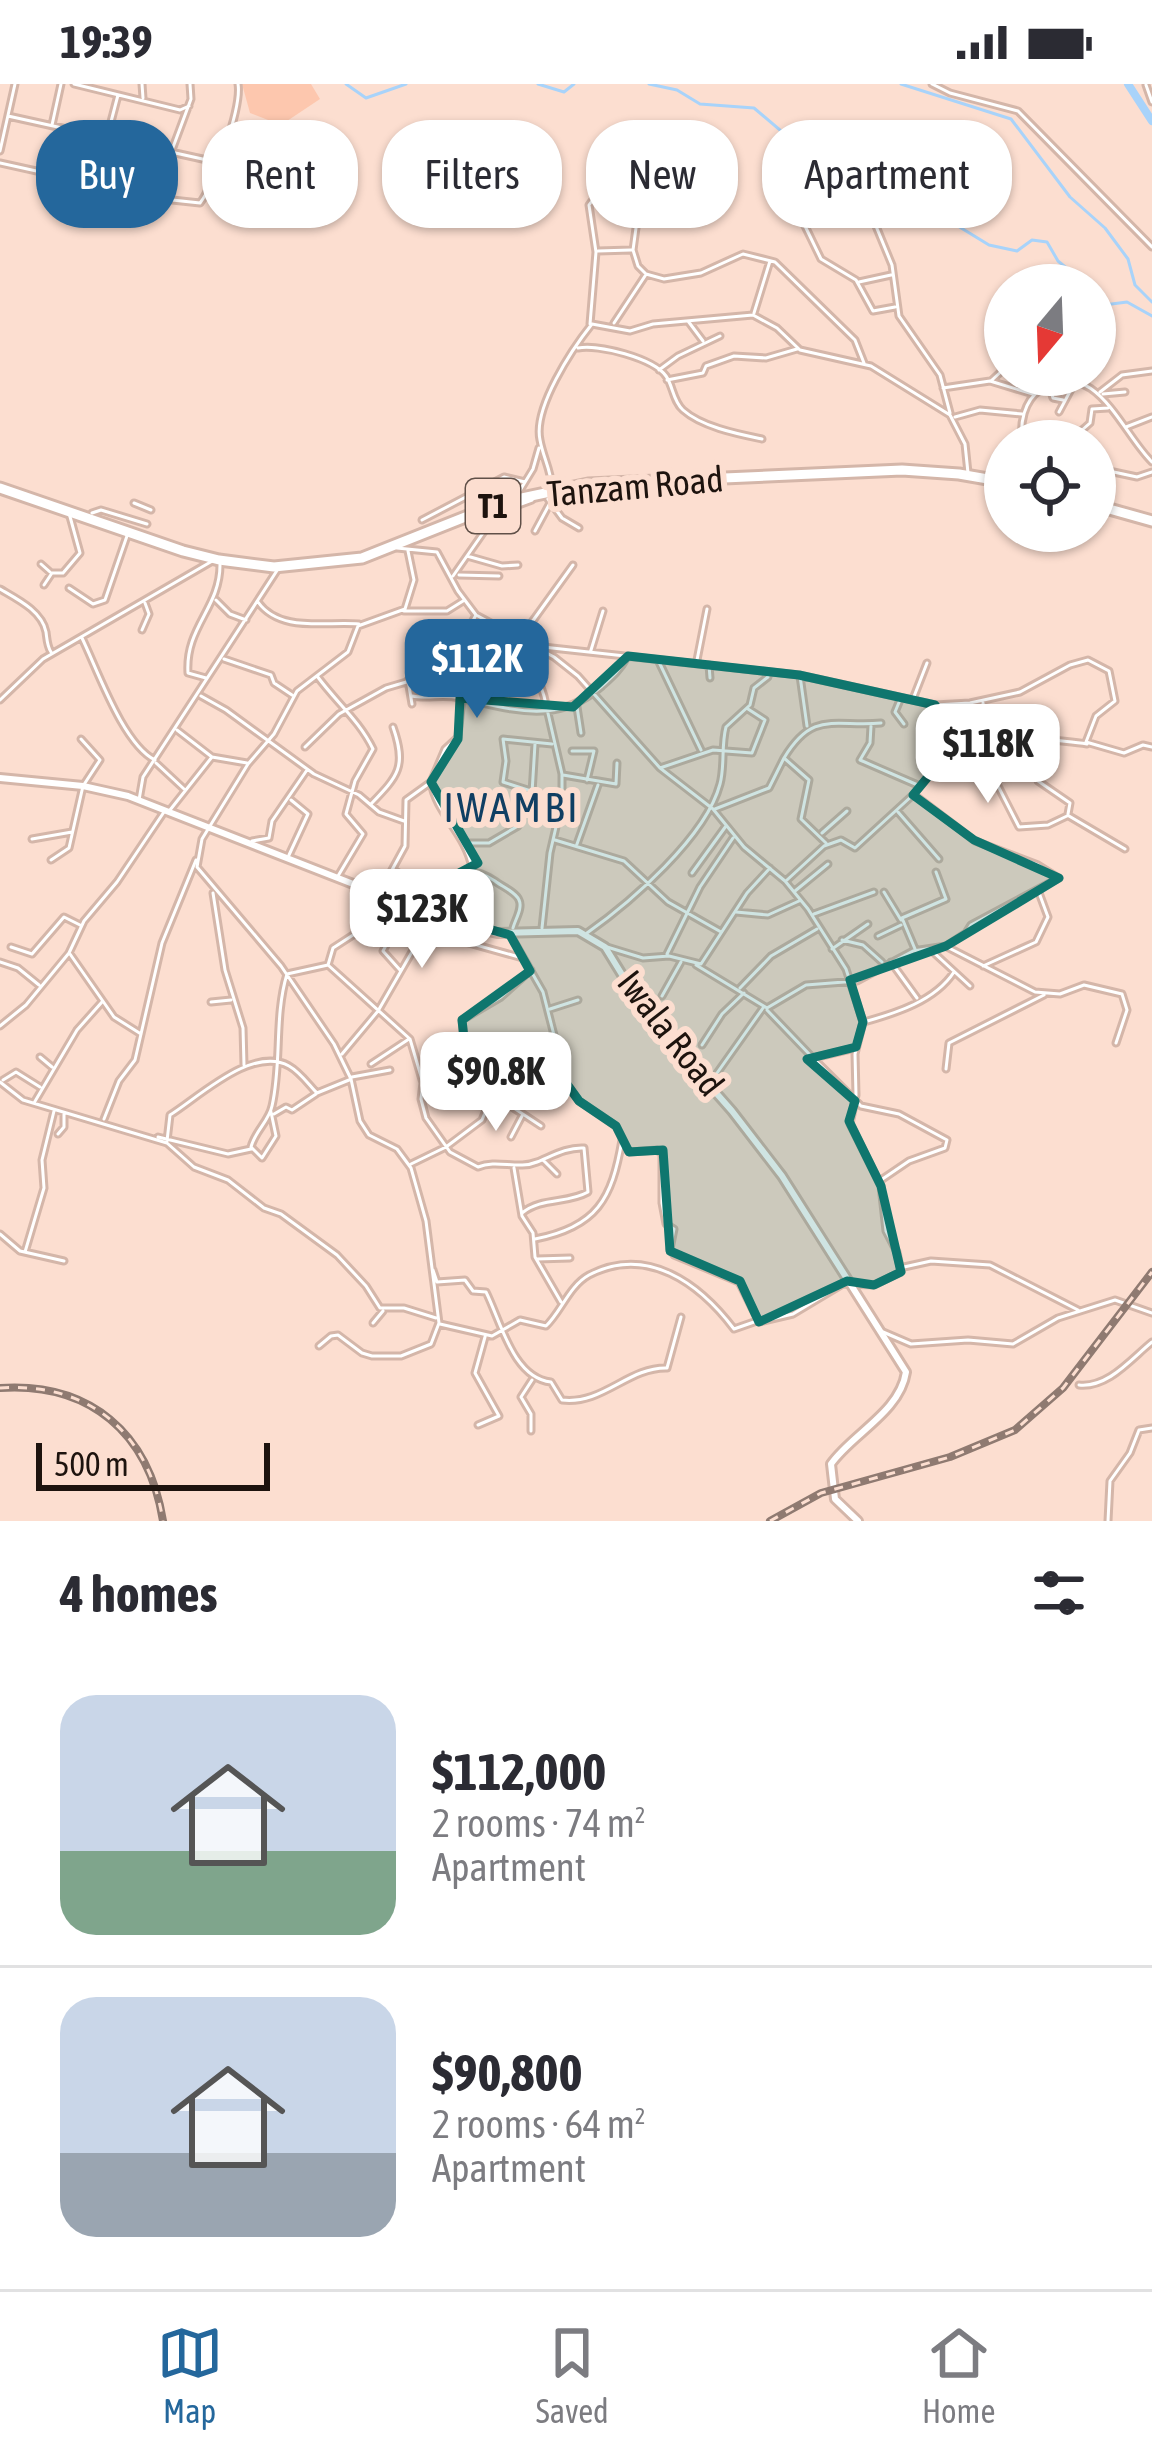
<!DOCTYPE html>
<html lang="en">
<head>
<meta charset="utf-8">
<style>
	:root { --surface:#fff; --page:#f7f7f7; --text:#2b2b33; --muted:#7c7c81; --line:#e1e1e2; --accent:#24679c }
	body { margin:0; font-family:"Asap Condensed",sans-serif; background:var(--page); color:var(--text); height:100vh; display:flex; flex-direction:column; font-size:45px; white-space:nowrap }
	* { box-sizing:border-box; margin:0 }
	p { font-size:39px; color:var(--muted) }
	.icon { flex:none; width:66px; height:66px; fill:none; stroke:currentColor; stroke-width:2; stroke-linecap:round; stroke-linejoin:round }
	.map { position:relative; height:1437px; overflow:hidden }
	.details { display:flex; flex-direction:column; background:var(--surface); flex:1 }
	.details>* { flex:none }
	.banner { position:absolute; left:36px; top:36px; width:1080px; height:108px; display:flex; gap:24px }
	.needle { width:78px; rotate:199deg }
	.fabs { position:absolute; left:984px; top:180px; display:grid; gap:24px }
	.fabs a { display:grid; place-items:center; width:132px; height:132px; border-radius:50%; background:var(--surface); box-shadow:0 3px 9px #0004; font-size:60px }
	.scale { position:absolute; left:36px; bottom:30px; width:234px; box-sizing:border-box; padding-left:12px; border:6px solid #1d130e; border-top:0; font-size:33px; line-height:42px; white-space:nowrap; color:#1d130e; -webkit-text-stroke:9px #fcded0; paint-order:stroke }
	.price { position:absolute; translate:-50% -102px; padding:0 27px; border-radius:24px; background:#fff; color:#222; font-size:39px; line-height:78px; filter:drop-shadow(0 3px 6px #0008) }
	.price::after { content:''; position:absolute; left:50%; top:72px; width:36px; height:27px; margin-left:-18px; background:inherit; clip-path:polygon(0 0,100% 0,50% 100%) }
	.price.current { background:var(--accent); color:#fff }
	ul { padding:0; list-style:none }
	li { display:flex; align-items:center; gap:36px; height:300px; padding:0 60px }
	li+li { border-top:3px solid var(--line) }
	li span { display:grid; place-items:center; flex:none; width:336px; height:240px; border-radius:36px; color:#555 }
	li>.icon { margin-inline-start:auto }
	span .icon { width:144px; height:144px; fill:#fffc; stroke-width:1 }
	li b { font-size:51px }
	h2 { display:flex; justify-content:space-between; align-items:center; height:144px; padding:0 60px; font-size:51px }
	.tag { padding:0 42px; border-radius:48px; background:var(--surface); box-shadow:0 3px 9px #0004; font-size:42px; line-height:108px }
	.tag.current { background:var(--accent); color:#fff }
	.status { display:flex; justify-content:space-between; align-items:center; height:84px; padding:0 60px; background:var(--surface); direction:ltr }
	.status svg { height:33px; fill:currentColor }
	.dock { display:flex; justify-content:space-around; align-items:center; height:168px; border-top:3px solid var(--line); background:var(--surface); font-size:33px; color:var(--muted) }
	.dock a { display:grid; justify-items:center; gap:6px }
	.dock .current { color:var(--accent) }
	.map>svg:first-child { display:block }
</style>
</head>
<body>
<div class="status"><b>19:39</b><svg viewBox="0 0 49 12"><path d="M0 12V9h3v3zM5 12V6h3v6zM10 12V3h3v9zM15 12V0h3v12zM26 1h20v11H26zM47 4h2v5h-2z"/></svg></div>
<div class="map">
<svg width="1152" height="1437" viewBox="0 0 1152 1437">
	<rect width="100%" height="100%" fill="#fcded0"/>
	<path fill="#fdc7ae" d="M242,0H311L320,15L281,41L250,29Z"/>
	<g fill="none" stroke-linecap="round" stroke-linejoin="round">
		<path stroke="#a8d3fa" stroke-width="3" d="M346,0L366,14L406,0
			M538,0L564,8L574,0
			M649,0L677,6L700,20L754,24L853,108L880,109L896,121L935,128L989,161L1017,167L1032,156L1047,158L1058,177L1087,201
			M901,0L1011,35L1070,113L1105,144L1128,175L1135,201L1152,218
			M1095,210L1104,221L1127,218L1152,232"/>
		<path stroke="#a8d3fa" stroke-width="8" d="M1128,0L1152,37"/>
		<defs>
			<path id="minor" d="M74,0L180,26L189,22
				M142,0L143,14
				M932,0L950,9L1018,27L1152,163
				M1146,1L1152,18
				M8,32L216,78
				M52,41L61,0
				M107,53L118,11
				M172,66L191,15L190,0
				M0,67L15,0
				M0,79L163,115L200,119C214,101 242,23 238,0
				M63,91L72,48
				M127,105L139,62
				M815,116L813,128L805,142L821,175L856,196L873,227L895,223
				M871,130L892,181L899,232L940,291L950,329
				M598,167L631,166
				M859,198L891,191
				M754,229L770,177
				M688,237L703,257
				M614,239L645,192
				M590,240L596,168L589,121L609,93L622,82L636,104L639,122L633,166L638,182L646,190L664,195L701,189L743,170L775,178L855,256L864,279
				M578,264C598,260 653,274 666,292C673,302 673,317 683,326C702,343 738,350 762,355
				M659,286L678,272L720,252
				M667,296L703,289L706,282L734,272L766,274L797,265
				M992,296L1005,284
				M1049,301L1053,314L1063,316
				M943,304L990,297L1033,310
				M1100,308L1122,291L1152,287
				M1103,310L1125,308
				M1059,328L1075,298
				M955,333L980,326L1022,330
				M1126,343L1152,333
				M1081,347L1090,339L1092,325L1108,324
				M1022,357C1020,339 1024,317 1040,306C1095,270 1121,348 1152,378
				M1095,384L1137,393L1152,388
				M991,394L1005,382
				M552,404C551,386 543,373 540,356C533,324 572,265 592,240L630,247L653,240L753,231L777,244L800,266L871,282L950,331L965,360L968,389
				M516,413L533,385L539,364
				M548,415L562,434L579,444
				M134,419L151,426
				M92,429L101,426L147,440
				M422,436L504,393L525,398
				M535,447L550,419
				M397,464L437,468L458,507L476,531L554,573L578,592L660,684L713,725L744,763L785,797L808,825L846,885L863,938L855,970L856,1011L850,1040L881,1102L886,1147L897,1168L901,1188L874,1201L843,1200L793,1230L759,1238L739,1198L674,1171L670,1165L674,1145L666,1140L662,1119V1070L657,1066L629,1068L616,1042L579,1017L559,989L555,955L543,908L511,852
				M467,472L502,482L518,481
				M41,480L50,488
				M459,491L499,492
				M453,492L497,429L532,416
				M44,501L52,489H63L80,469L69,429
				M69,504L93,520L105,516L128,449
				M0,505C17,515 42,527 46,548C47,555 47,562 51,568
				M216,516L230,530L246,536
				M258,518C280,549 326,537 359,540
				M404,527H447L463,517
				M142,546L149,530L145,519
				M82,554C98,587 123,660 155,676
				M519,556L573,481
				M527,561L544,612L562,690V717L550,769L542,844
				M534,562L799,591L935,621L970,619L1020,608L1070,581L1088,576L1109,587L1115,617L1096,632L1086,658L1124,669L1143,661L1152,663
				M591,566L603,527
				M224,575L271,591L274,599L292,611
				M697,576L707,525
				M659,578L701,666
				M709,581L710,594
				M317,592C336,618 359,636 373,665L355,697L346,730L363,750L338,792
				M800,592L807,642
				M206,594L188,589C185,543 220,524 220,481
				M408,596L412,620
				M201,612L226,626L314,690L359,711L379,728L404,737
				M412,612C428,615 444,610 459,614C512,625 556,642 602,602C613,592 620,586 627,573
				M913,615L927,579
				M0,616L43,575L214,476
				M900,616L895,628L904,640
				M983,619L985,634C1013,656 1053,655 1087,660
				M577,623L581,649
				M936,623L957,656L970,662L980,683L996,698L1019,743L1048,741L1067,732
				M924,635L921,677L929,689
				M871,642L870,659L860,676L920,702
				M177,646L212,673L247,679
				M552,660L503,655L506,677L503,698L562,717
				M305,663L339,630L386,604L430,591L458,576L487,575
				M572,667H594L587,696
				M156,679L184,705
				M660,684L713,666L752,669L765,636L748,625
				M563,691L616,700L617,679
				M1038,697L1070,719L1068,730
				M431,698C436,730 466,750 472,784
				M532,709L535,660
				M916,712L975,757L1038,781L1057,793
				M139,716L143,693L278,485
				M371,720C398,692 407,683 393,643
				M715,725L769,704L784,674
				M170,726L212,673
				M898,728L939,775
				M1069,732L1125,765
				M822,749L847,727
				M32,755L72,748
				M555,756L624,777L668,818L721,848
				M252,757L269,754L272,737L307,686
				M467,759H489L518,742
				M826,759L801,735L809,696L784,674C813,626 834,643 881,639
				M577,760L598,701
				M289,771L308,730L291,716
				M51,776L69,764L83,702L100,676L81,655
				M394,786L432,809
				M692,789L726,742
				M787,796L824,762L841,756L855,764L914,710L932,688L934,669L960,658
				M795,807L828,780
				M380,808L405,762L406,716L431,698L445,665L458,653L469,544L476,531
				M884,808L901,836
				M213,809L225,886L243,944L244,981
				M381,825L433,849L519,873
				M426,826C442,796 461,774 495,797C501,802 516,808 519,816C523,824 515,836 513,844
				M736,828L768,831L799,817
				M814,830L874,808
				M399,837L383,867L400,886
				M587,849C631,818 706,753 720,700C725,682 721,662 726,643L750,621L754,604L768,593
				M878,852L901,841
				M842,856L863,861L882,878
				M11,863L32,870L64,833L80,841
				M607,863L643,874L669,872L701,880L747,809L770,784
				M947,863L1035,908L1060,910L1084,901L1122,910L1127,926L1116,959
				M832,865L868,840
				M915,865L902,834L946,815L936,788
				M932,867L970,902
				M70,870L114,933L141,950
				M667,870L700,803L733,754
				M0,878L18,884L39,901
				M891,878L917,914
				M328,881L410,955L423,999L421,1015L426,1034L450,1068L478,1083C497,1075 518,1086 537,1078C552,1072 567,1063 584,1064L588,1108C567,1120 542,1113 522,1129
				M696,881L767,924L806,901L857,897L913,867L946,862L966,849L971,841L1059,794
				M983,882L1036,858L1048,833L1038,806
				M740,904L771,872L817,845
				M662,912L681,878
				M211,918L231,916
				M550,925L578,916
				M767,926L813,974L855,964
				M864,938C896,929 935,917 954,888
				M0,942L26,921L69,869L84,837L117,798L164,728
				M702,961L722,930L744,909
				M342,970L378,927L432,833
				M40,973L52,983
				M813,974L861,1022L899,1030L947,1056L945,1064L909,1077L881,1096
				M371,980L409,955
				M544,985L551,1003
				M946,985L949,959L1044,911
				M352,993L390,986
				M3,996L16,988L40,1003
				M0,998L23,1016L167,1059L194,1083L228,1096L264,1124L281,1130L337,1171L366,1202L380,1224H404L436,1234
				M710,999L763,924
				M426,1001L467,986
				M497,1013L541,1042
				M34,1019L77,946L102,918
				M489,1019L468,992L462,936L501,913L531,886
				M271,1028L276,1052L262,1074L251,1063C255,1047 269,1037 272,1022C282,979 274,933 287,890L328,881L333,864L370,840L382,816
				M274,1030L286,1023L292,1026L316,1010
				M104,1035L119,997L135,976L162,859L196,776
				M58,1050L64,1043V1030
				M158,1053L228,1070L251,1065
				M511,1053L522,1032
				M167,1057L170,1031C199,1013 253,961 289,982C300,988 309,1001 317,1009L349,996
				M543,1076L557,1090
				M411,1080L446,1063L482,1036L489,1019L502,1004L555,978
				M514,1084L522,1132L533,1149L535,1173L561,1218
				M0,1150L20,1167L64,1177
				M535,1155C597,1143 612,1115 622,1056
				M25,1168L44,1104L42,1076L54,1027
				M537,1175L570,1174
				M904,1183L931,1177L990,1181L1078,1226
				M433,1186L437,1198L465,1196L473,1207L486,1208C501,1238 513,1294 551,1298L562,1316C603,1321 628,1283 667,1284L681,1233
				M373,1239L383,1227
				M440,1240L492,1252L520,1236L546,1242C561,1228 569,1202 589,1191C647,1161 699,1199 734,1245L754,1238
				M883,1248L911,1260L968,1256L1013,1260L1058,1234L1115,1216L1152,1229
				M319,1262L331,1252L338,1251L362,1269L372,1272H401L431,1260L439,1239L426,1137L411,1084L397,1065L369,1051L360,1037L351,995L334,960L281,882L197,783L202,755L248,680L274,650L297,607L348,568L358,542L405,525L414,496L408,467
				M1079,1301C1108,1304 1131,1275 1152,1258
				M478,1341L499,1332L475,1289L485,1253
				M531,1347V1330L521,1313L532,1296
				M1108,1437L1110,1397L1130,1369L1139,1346L1152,1344"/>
			<path id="tertiary" d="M0,694L83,702L128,712L453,839L497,849L578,847L605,863L645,928L732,1027L782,1092L906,1288C900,1328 852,1350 831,1380L835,1415L858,1437"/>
			<path id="trunk" d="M0,404L183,467L219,476L274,483L362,474L503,418L588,400L902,386L959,390L1005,398
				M1095,421L1152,437"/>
		</defs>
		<use href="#minor" stroke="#d4b6a9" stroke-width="9"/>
		<use href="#tertiary" stroke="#d4b6a9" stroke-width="12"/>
		<use href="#trunk" stroke="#d4b6a9" stroke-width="15"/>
		<use href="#minor" stroke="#fff" stroke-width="3"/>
		<use href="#tertiary" stroke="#fff" stroke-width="6"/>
		<use href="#trunk" stroke="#fff" stroke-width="9"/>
		<defs>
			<path id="rail" d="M0,1304C90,1298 149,1349 163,1437
				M770,1437L821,1409L950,1373L1015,1346L1063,1304L1152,1188"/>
		</defs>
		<use href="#rail" stroke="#8f7a71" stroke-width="8"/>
		<use href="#rail" stroke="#fcded0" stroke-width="3" stroke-dasharray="9" stroke-linecap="butt"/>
	</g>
	<path fill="#0f766e" fill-opacity="0.2" stroke="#0f766e" stroke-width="9" stroke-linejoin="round" d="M628,572L799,591L935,621L960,658L932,669V688L913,711L974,756L1059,794L946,862L850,896L863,938L856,963L807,975L855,1017L849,1037L881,1102L901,1188L874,1201L847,1197L759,1238L740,1197L670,1167L663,1066L629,1068L616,1042L579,1017L553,981L489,1019L468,992L462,936L530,887L510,851L425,828L444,797L478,779L431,698L458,655L460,614L573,623Z"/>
	<g text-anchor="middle" stroke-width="12" stroke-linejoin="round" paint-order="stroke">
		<rect fill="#fcded0" stroke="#605048" stroke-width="3" x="466" y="395" width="54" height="54" rx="9"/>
		<g font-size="33" font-weight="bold" fill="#1d130e">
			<text x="493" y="434">T1</text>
		</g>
		<g font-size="36" fill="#1d130e" stroke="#fcded0">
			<text transform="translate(635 402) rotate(-5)" y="13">Tanzam Road</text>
			<text transform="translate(671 949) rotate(52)" y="13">Iwala Road</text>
		</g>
		<g font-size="42" letter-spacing="3" fill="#103f63" stroke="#fcded0">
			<text x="512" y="738">IWAMBI</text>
		</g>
	</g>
</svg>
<div class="fabs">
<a><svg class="needle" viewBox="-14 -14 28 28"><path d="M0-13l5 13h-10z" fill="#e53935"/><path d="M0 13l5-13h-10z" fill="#7c7c81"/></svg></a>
<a><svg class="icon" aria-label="locate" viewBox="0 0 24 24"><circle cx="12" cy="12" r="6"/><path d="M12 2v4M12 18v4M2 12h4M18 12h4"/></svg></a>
</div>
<div class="scale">500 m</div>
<b class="price current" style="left:477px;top:637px">$112K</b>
<b class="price" style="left:988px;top:722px">$118K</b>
<b class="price" style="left:422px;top:887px">$123K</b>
<b class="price" style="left:496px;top:1050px">$90.8K</b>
<div class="banner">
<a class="tag current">Buy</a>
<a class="tag">Rent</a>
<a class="tag">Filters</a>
<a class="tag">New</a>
<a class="tag">Apartment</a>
</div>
</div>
<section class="details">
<h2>4 homes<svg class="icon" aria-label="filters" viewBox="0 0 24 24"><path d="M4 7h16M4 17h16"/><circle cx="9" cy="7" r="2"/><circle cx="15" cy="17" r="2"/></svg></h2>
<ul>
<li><span style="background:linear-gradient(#c9d6e8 65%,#7fa58c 0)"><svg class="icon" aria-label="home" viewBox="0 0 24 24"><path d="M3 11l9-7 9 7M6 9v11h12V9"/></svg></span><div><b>$112,000</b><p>2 rooms · 74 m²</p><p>Apartment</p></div></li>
<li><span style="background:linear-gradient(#c9d6e8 65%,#9aa5b1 0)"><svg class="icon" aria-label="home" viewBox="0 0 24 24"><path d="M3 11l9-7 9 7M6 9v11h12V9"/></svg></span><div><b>$90,800</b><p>2 rooms · 64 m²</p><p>Apartment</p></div></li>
</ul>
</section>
<nav class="dock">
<a class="current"><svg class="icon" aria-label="map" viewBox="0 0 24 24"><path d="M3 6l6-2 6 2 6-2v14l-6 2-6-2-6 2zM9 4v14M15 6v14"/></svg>Map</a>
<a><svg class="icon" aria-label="saved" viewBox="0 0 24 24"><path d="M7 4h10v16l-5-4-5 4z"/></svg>Saved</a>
<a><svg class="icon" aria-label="home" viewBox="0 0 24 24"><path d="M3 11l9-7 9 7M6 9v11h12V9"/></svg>Home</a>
</nav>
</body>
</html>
